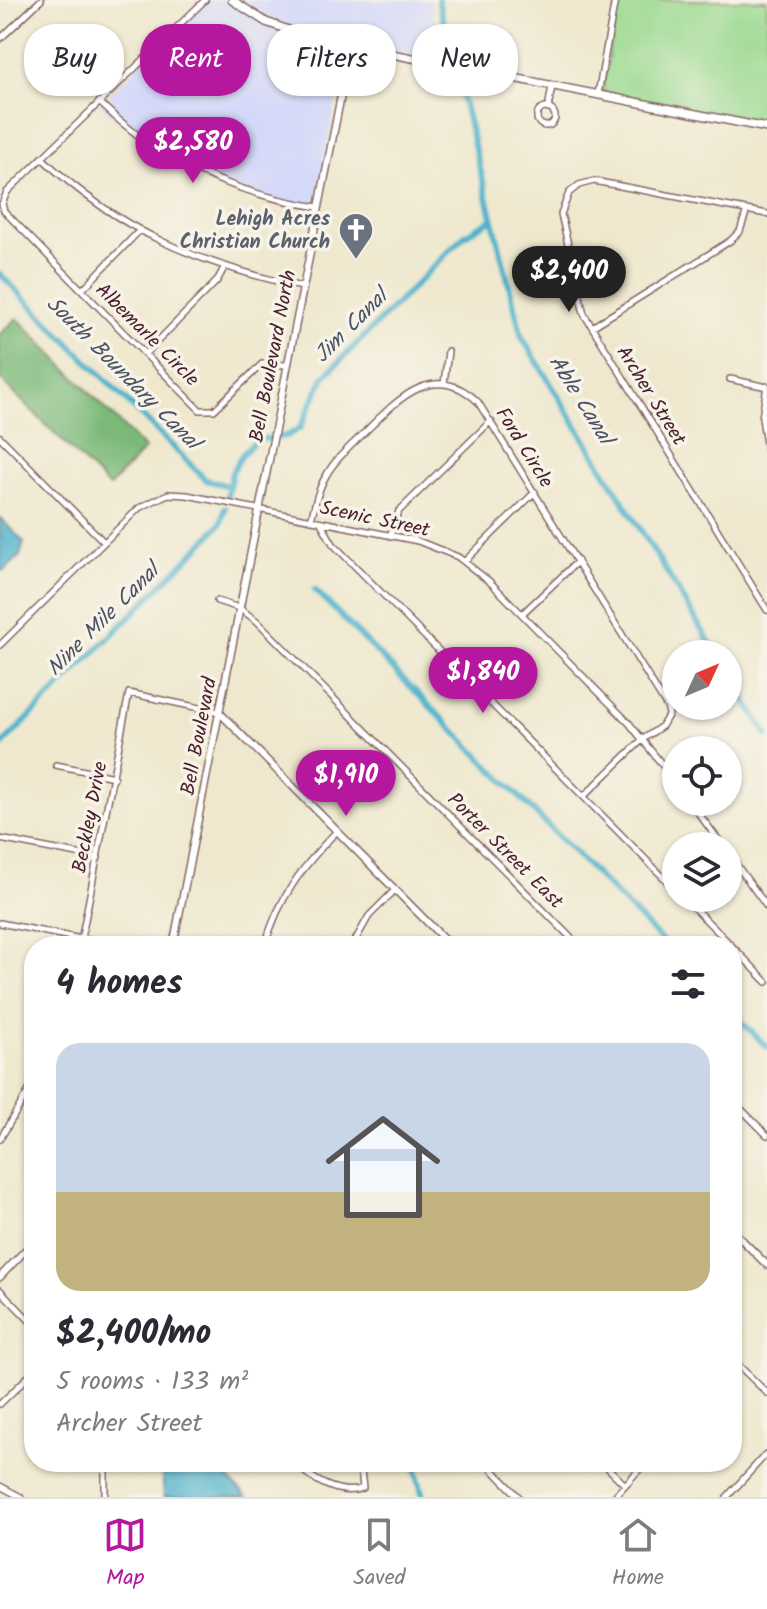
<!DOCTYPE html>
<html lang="en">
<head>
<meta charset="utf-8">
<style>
	:root { --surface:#fff; --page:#f7f7f7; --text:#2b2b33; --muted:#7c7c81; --line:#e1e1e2; --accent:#b5179e }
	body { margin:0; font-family:Kalam,sans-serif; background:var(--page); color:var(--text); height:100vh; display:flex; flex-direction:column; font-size:30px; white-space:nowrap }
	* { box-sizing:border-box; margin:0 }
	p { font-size:26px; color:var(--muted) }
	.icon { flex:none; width:44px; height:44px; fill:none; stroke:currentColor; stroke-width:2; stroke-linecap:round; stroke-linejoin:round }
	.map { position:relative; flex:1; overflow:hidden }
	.details { position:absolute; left:24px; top:936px; width:718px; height:536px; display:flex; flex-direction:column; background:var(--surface); border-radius:32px; box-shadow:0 2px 6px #0004 }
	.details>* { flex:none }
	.hud { position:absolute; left:24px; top:24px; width:720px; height:72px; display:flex; gap:16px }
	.needle { width:52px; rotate:46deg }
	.buttons { position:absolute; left:662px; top:640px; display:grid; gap:16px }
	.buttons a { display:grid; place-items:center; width:80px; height:80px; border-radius:50%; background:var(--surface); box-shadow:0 2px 6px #0004; font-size:40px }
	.price { position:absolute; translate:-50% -68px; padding:0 18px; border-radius:28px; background:var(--accent); color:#fff; font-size:26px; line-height:52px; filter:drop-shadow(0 2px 4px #0008) }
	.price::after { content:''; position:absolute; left:50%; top:48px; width:24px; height:18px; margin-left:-12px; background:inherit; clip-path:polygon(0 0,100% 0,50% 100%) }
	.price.active { background:#222; color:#fff }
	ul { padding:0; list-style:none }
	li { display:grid; align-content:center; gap:16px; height:424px; padding:0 32px }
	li+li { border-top:2px solid var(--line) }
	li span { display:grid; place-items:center; height:248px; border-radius:24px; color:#555 }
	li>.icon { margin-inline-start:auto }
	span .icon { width:144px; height:144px; fill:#fffc; stroke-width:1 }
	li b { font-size:34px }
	h2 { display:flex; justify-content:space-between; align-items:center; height:96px; padding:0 32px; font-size:34px }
	.tag { padding:0 28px; border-radius:32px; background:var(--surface); box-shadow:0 2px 6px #0004; font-size:28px; line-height:72px }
	.tag.active { background:var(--accent); color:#fff }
	.dock { display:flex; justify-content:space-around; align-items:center; height:112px; border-top:2px solid var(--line); background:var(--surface); font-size:22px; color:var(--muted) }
	.dock a { display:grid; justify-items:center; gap:4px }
	.dock .active { color:var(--accent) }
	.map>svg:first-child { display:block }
</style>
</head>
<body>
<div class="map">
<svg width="767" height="1497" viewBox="0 0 767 1497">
	<rect width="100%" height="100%" fill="#f7f3e8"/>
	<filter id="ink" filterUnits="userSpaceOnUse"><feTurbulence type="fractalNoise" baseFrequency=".0125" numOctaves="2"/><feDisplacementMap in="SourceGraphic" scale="16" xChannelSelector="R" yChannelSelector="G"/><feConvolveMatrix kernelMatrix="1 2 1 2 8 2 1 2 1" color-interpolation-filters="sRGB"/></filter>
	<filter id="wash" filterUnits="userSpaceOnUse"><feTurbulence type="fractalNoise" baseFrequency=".006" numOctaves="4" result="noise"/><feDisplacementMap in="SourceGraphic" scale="32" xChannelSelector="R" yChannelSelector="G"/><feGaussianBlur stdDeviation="1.8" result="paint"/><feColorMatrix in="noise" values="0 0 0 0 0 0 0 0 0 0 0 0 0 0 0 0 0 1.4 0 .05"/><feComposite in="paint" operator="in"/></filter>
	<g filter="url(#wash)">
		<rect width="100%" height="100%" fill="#efe8ce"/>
		<path fill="#d4d8f9" d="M205,0H226L282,32L347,48L314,209L233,189L198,174L134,134L100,105Z
			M238,0H430L444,62L303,32L268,19Z"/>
		<path fill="#9ad98e" stroke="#727c5c" stroke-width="2" d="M618,0H767V125L602,92Z"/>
		<path fill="#7bb979" stroke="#626c52" stroke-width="2" d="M17,318L145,449L109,487L0,379V334Z"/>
		<path fill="#4db3cc" stroke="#4c697c" stroke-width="2" d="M0,518L24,542L20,556L4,571L0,570Z
			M161,1462H212L247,1497H164Z"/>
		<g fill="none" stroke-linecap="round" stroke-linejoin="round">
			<path stroke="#4db3cc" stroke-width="6" d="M438,0L522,337L717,654
				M0,274L206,480L229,486
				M227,498L232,472L242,455L256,440L287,436L300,428L324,377L465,235L492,219
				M315,590L667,946
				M728,672L767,735
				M0,747L209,537L221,523L225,508
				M732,1012L767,1047
				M414,1462L423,1497"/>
		</g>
	</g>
	<g filter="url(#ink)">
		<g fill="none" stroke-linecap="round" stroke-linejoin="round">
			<defs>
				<path id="minor" d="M205,0L7,192L2,204L4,211L200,410H214L262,364L287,365
					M0,39L41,0
					M598,94L615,0
					M99,102C159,161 235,194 318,207
					M537 117a9 9 0 1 1 18 0a9 9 0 1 1-18 0Z
					M548,109L552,86
					M42,158C120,232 199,264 302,287
					M767,214L594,181L579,185L569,193L561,214L584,314L767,610
					M82,290L139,231
					M592,327L730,241L740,231L747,210
					M145,354L217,281L224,268
					M730,379L767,387
					M444,384L448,351
					M767,386L762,418L767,451
					M0,437L104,542
					M311,520C315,505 318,488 327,474C336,458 351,446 364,433C396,401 434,359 478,402L667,707L669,714L662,726L643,739L584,796
					M321,523L333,544L676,890
					M390,536L399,511L491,421
					M465,561L535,492
					M217,601L239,608L257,621L579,946
					M522,614L578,561
					M0,645L139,508L168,494L187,495L418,541L458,557L490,582L629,723L676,782
					M56,765L114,777
					M690,802L723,846
					M0,839L98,858
					M728,853L767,907
					M684,898L732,946
					M0,923L117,946
					M80,946L129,693L219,712
					M265,946C278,898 303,866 337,831
					M352,946L369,916L395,890
					M732,946L767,982
					M732,1100L767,1135
					M0,1139L34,1082
					M0,1290L34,1325
					M732,1359L767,1393
					M0,1404L34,1371
					M294,1462C310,1479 339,1497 363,1488L360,1462
					M485,1462L519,1497
					M602,1462L625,1485
					M0,1486L21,1497
					M105,1497V1462
					M614,1497L646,1462
					M727,1497L767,1453"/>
				<path id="tertiary" d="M219,712L451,946
					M173,946L351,45
					M732,1230L767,1265
					M0,1277L34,1241"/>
				<path id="secondary" d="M232,0L266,22L311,38L767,128"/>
			</defs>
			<use href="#minor" stroke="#846564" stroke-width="8"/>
			<use href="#tertiary" stroke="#846564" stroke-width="9"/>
			<use href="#secondary" stroke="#846564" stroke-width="10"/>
			<use href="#minor" stroke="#fff" stroke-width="5"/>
			<use href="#tertiary" stroke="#fff" stroke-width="6"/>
			<use href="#secondary" stroke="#fff" stroke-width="7"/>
		</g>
	</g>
	<defs>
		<symbol id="church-pin" viewBox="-11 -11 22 30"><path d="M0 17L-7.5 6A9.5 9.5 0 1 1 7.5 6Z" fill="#6b7280" stroke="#f7f3e8"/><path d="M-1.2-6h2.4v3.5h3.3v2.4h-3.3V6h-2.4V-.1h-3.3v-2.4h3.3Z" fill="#fff"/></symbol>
	</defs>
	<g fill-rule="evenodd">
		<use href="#church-pin" x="336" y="210" width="40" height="54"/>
	</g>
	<g text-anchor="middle" stroke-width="7" stroke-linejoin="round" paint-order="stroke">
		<g font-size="20" font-weight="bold" fill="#5b616d" stroke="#f7f3e8" text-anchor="end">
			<text x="330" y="225">Lehigh Acres<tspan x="330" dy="23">Christian Church</tspan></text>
		</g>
		<g font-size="20" fill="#4a1f2b" stroke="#f7f3e8">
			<text transform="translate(148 334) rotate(45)" y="7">Albemarle Circle</text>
			<text transform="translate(272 356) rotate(-79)" y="7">Bell Boulevard North</text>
			<text transform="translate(652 395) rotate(58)" y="7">Archer Street</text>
			<text transform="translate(525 447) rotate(58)" y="7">Ford Circle</text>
			<text transform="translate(375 518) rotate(12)" y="7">Scenic Street</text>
			<text transform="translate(198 736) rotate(-79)" y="7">Bell Boulevard</text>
			<text transform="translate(89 817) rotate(-79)" y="7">Beckley Drive</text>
			<text transform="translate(506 850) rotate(45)" y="7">Porter Street East</text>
		</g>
		<g font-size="22" font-style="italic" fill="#4b5363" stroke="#f7f3e8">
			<text transform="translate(350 325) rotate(-45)" y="8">Jim Canal</text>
			<text transform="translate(124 372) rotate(45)" y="8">South Boundary Canal</text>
			<text transform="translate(582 399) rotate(58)" y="8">Able Canal</text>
			<text transform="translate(102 619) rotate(-45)" y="8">Nine Mile Canal</text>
		</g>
	</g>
</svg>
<div class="buttons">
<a><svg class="needle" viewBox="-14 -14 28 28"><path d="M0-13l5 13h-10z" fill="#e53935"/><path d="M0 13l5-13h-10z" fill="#7c7c81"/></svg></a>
<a><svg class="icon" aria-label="locate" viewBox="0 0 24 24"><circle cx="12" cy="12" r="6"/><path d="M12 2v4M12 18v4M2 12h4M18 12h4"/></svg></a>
<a><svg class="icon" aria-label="layers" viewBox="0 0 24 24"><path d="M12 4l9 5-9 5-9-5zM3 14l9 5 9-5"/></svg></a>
</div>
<b class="price" style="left:193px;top:185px">$2,580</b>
<b class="price active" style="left:569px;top:314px">$2,400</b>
<b class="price" style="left:483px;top:715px">$1,840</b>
<b class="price" style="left:346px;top:818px">$1,910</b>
<div class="hud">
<a class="tag">Buy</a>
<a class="tag active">Rent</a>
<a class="tag">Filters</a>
<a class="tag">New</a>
</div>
<section class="details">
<h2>4 homes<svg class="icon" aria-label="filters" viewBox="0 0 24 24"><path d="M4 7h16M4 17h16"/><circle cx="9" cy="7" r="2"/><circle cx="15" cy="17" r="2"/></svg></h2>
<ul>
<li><span style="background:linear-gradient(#c9d6e8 60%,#c2b280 0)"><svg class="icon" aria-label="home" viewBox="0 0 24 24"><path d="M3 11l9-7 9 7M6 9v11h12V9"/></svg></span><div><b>$2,400/mo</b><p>5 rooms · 133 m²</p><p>Archer Street</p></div></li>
</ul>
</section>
</div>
<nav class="dock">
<a class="active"><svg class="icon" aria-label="map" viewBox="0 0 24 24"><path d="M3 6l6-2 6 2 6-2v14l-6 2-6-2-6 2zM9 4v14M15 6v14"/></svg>Map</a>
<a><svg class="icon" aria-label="saved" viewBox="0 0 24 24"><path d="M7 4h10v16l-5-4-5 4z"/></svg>Saved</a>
<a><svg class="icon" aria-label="home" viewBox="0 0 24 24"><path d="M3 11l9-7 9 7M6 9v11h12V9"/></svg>Home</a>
</nav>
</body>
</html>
